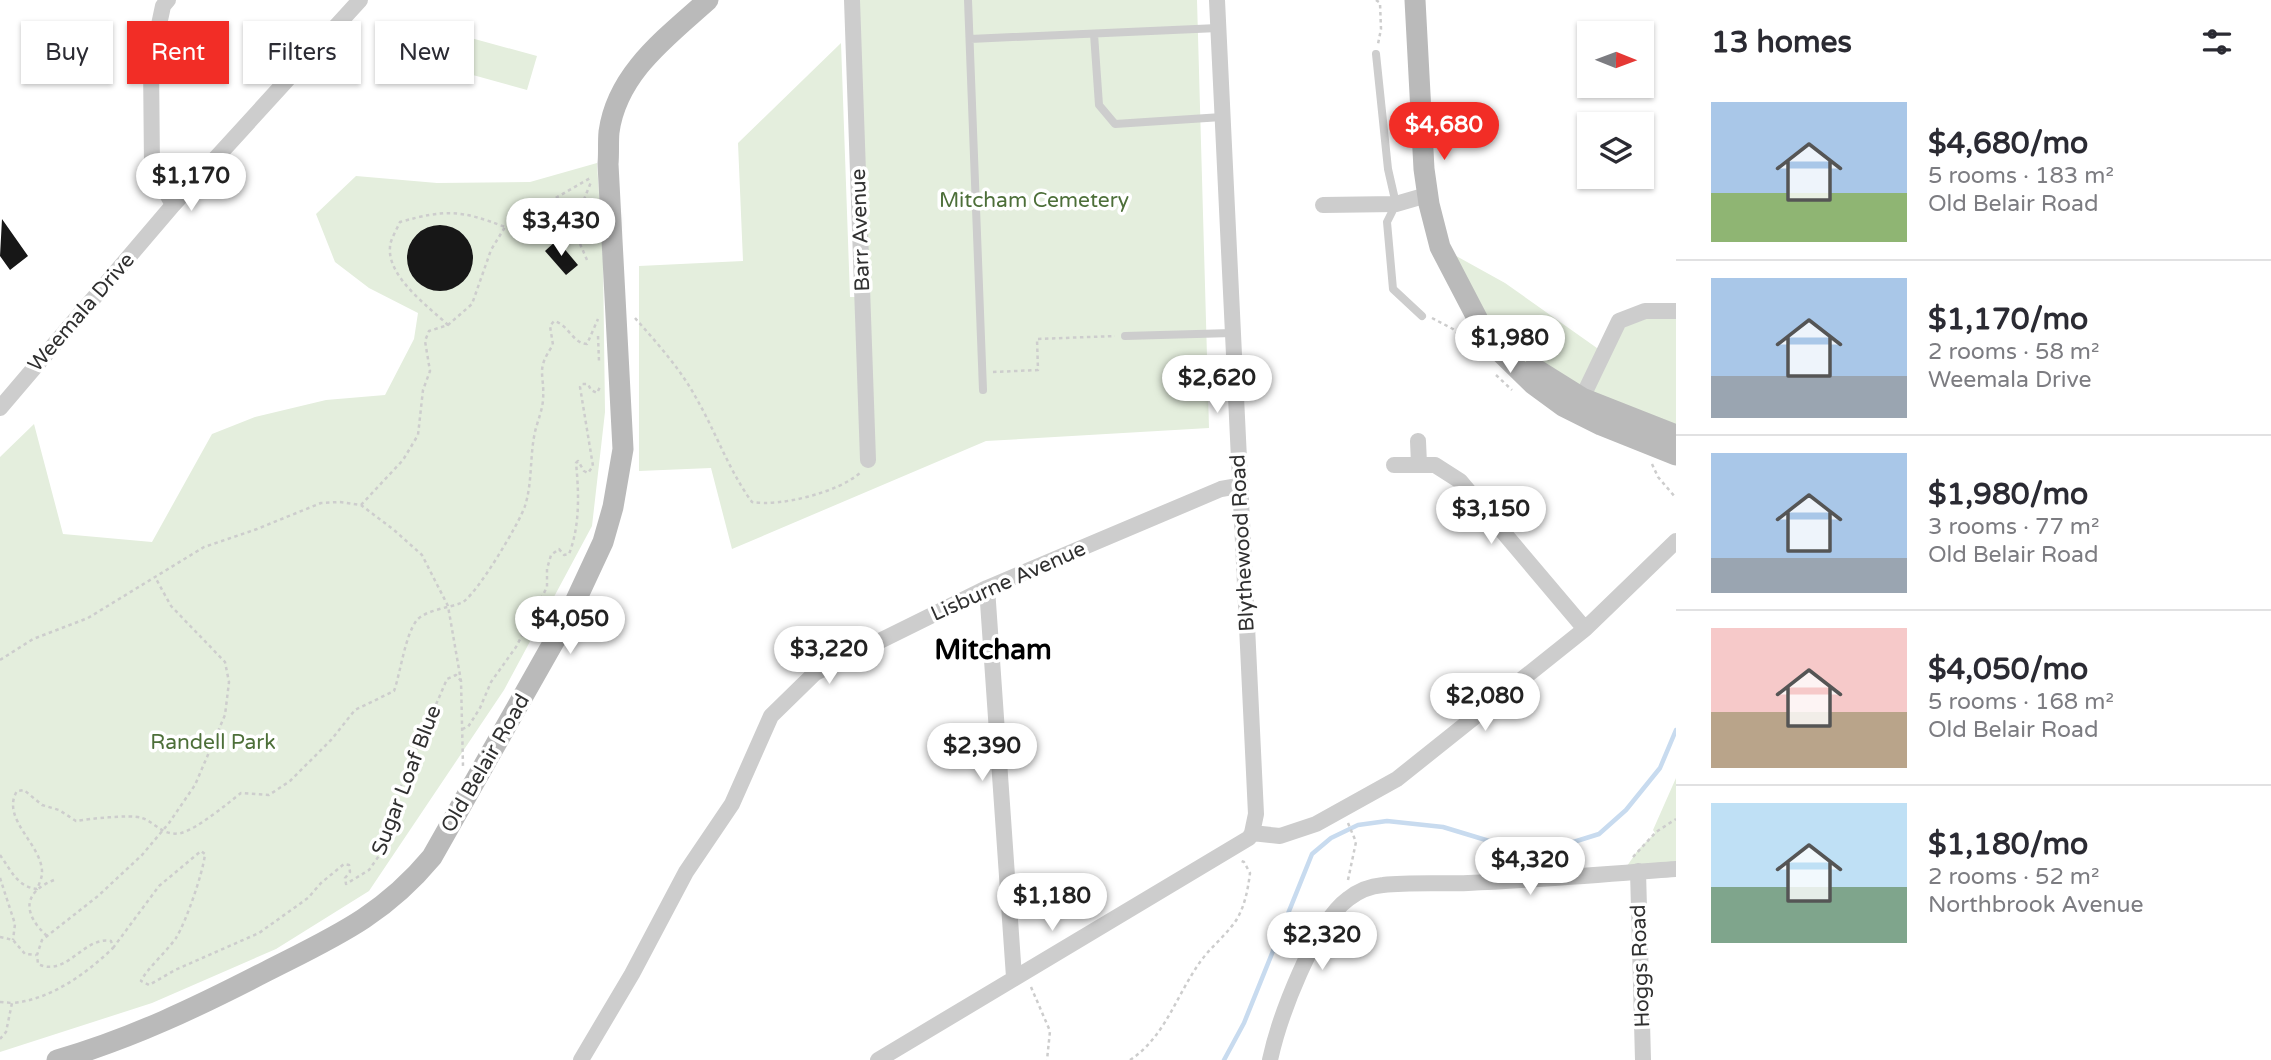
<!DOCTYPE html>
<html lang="en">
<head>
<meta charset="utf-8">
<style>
	:root { --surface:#fff; --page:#f7f7f7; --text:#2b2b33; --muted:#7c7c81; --line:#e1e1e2; --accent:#f22d26 }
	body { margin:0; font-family:"Varela Round",sans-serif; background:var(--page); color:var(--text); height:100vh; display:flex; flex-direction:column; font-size:26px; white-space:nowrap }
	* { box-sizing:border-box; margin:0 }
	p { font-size:23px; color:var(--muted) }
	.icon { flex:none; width:38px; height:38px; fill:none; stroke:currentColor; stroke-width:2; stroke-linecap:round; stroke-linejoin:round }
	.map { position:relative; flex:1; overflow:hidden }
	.details { display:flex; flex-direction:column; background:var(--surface); width:595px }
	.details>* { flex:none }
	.banner { position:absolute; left:21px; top:21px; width:665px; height:63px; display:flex; gap:14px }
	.needle { width:46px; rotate:91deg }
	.tools { position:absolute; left:1577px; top:21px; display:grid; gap:14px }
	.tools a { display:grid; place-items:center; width:77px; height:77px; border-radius:0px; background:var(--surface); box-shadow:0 2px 5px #0004; font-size:35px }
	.price { position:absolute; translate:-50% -60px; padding:0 16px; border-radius:24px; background:#fff; color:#222; font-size:23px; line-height:46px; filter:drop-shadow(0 2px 4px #0008) }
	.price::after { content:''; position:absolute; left:50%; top:42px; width:21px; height:16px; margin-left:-10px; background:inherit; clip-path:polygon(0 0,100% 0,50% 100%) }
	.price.current { background:var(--accent); color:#fff }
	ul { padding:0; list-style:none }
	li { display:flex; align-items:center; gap:21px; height:175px; padding:0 35px }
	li+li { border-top:2px solid var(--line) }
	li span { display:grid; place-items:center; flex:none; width:196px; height:140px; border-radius:0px; color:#555 }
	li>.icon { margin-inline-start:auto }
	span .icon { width:84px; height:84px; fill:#fffc; stroke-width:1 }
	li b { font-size:30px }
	h2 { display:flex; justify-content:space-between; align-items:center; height:84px; padding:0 35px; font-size:30px }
	.pill { padding:0 24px; border-radius:0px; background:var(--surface); box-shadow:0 2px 5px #0004; font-size:24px; line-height:63px }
	.pill.current { background:var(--accent); color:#fff }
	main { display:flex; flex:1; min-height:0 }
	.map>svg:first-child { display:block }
</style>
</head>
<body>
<main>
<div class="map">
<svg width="1676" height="1060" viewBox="0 0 1676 1060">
	<rect width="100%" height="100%" fill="#fff"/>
	<path fill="#e4eedd" d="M857,0H1197L1209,428L986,441L732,549L711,468L639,471V266L743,261L738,143L841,43L850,297H868Z
		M471,38L537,56L527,90L462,72Z
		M597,163L603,259L605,412L592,526L504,690L369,891L276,949L152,1003L0,1052V457L34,424L63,534L152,542L212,434L255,417L326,400L385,395L414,339L418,313L369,288L335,262L316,214L356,176L437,183L530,182Z
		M1440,247L1505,283L1604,353L1619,321L1676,311V435L1582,399L1489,341Z
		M1676,778V869L1627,866L1638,850L1655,833L1653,830Z"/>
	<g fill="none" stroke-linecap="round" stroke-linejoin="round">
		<path stroke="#c8dbef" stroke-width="4.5" d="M1224,1060L1244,1023L1312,854L1331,838L1358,825L1387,821L1443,827L1509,847L1551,849L1599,834L1626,810L1660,768L1676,730"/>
	</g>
	<path fill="#171717" d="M2,219L28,256L10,270L0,256Z
		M407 258a33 33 0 1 1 66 0a33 33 0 1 1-66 0Z
		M557,240L578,265L566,275L545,251Z"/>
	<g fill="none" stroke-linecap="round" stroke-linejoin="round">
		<path stroke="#cdcdcd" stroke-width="2.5" stroke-dasharray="3.5 3.5" stroke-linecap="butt" d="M1376,0L1380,3L1381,29L1378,44
			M587,260L577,237L583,202L591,182
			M635,318C656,342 679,367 695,396C715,430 729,471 752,502C780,507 840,492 861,472
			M1432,318L1453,329L1472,350
			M448,325C429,307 387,277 390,247C390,240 397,229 400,222C446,209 461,210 505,227
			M598,336L599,361
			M993,372L1038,370L1037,339L1115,336
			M1496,375L1512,390
			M1652,464L1658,477L1676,498
			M361,505L403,460L418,435L423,390L430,371L425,341L429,331L448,325L472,304L491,250L505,227L592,177
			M0,660L33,639L88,618L204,547L257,529L321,503L340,502L361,505L394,530L422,555L448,606L461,681L463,766
			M462,729L468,727L480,708L491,682L516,647L547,587V569L551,555L559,549L564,555L569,554C580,526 579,493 576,463L578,461L584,471L588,473L593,466L580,387L582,384H588L591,390L597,393L601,385
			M0,855C11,870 17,887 37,889C39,884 42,878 42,873C43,845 0,819 17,791L24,790L42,805L59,810L76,821C88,819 131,814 142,818C155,822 163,837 181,833C197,829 227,804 241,793L269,795L290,781L331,740L355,710L394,691C401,671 405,635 417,620C426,610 448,608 461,603C475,598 520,522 525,506C532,484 530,459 534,437C536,424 542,413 543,400C545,373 535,371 553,345L550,326L554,321C569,325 572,343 587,344L598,319
			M1633,857L1656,832L1676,819
			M0,878L15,924L13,940
			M1348,880L1356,842L1348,823
			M47,936C24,915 21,893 54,880
			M0,937L13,940L25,954L36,955
			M113,948L159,886L201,851L205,854C203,873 186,922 176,938C168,950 145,971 141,981L149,985L175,970L259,933L308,898L321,883L344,864L349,865L350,872L345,878L346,884L369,870L383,850L389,836L391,809L447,679L456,675L461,681
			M1031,987L1050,1031L1047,1060
			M0,1002L12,1003
			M0,1039L6,1032L12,1003C50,1000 86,974 113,948L111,941C83,936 67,978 38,964L37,955L42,940L98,896L142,855L169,823L195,785L225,715L229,682L225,662L171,606L155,577
			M1130,1060C1164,1038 1176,997 1198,965C1209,948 1226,936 1237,919C1245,905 1248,889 1250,873L1244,862L1239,860"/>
		<path stroke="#cdcdcd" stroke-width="8" d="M968,0L983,390
			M1094,34L1099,105L1115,124L1222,117
			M970,39L1218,28
			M1376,54L1388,169L1396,204L1387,222L1393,289L1422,316
			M1125,336L1232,333"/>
		<path stroke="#cdcdcd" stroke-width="16" d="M168,0L163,6L151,62L152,167L173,205
			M852,0L868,460
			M1217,0L1256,814L1252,833
			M1323,205L1396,204L1427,195
			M1582,398L1619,321L1645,311H1676
			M0,408L173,205L360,0
			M1418,441L1419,464
			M1394,465H1435L1460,481L1585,629
			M987,588L1014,977
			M1252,833L1280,836L1316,824L1397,779L1585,629L1676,541
			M1638,871L1643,1060
			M581,1060L632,974L686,872L732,804L771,716L815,673L987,588L1221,489L1238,486
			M878,1060L1249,838L1252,833
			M1270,1060C1279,1018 1314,924 1348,899C1358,891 1371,886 1383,885C1411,882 1440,884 1468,883C1537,880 1607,874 1676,869"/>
		<path stroke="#bababa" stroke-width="21" d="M1415,0L1424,169L1429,204L1440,247L1489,341L1533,384L1563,406L1601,425L1676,455
			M1534,368L1582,398L1676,435
			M57,1060C131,1039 199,1006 267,971C334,937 383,916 432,857L569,615L603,542L613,507L623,449L608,164C609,154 608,142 609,132C617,73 667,37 708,0"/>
	</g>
	<g text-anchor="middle" stroke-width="7" stroke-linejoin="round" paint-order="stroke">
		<g font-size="21" fill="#4d6f39" stroke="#fff">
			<text x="1034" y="207">Mitcham Cemetery</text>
			<text x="213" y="749">Randell Park</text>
		</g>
		<g font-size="21" fill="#303030" stroke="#fff">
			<text transform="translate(860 230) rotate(-92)" y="7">Barr Avenue</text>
			<text transform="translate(81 312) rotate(-49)" y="7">Weemala Drive</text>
			<text transform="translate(1242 543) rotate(-93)" y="7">Blythewood Road</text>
			<text transform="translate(1008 581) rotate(-24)" y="7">Lisburne Avenue</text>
			<text transform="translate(485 763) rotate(-60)" y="7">Old Belair Road</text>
			<text transform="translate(406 780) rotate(-69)" y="7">Sugar Loaf Blue</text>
			<text transform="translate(1640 966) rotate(-92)" y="7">Hoggs Road</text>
		</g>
		<g font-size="28" font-weight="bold" fill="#000" stroke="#fff">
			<text x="993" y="659">Mitcham</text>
		</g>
	</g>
</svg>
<div class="tools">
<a><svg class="needle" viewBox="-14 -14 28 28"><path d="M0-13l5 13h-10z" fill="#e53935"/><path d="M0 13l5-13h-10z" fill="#7c7c81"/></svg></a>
<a><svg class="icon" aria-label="layers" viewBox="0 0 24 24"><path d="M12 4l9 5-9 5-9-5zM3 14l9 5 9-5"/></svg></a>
</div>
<b class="price current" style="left:1444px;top:162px">$4,680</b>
<b class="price" style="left:191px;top:213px">$1,170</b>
<b class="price" style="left:561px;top:258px">$3,430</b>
<b class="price" style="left:1510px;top:375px">$1,980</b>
<b class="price" style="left:1217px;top:415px">$2,620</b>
<b class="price" style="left:1491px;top:546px">$3,150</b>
<b class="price" style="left:570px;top:656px">$4,050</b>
<b class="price" style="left:829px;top:686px">$3,220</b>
<b class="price" style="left:1485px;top:733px">$2,080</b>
<b class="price" style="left:982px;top:783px">$2,390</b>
<b class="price" style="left:1530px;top:897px">$4,320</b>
<b class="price" style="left:1052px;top:933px">$1,180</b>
<b class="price" style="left:1322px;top:972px">$2,320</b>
<div class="banner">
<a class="pill">Buy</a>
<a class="pill current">Rent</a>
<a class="pill">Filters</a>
<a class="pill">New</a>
</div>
</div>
<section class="details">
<h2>13 homes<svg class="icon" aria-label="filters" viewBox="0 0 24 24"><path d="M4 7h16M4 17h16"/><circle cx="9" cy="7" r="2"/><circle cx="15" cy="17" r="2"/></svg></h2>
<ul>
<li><span style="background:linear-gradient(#a9c7e8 65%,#8fb573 0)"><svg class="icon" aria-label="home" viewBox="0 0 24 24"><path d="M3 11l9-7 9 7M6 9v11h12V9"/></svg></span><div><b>$4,680/mo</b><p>5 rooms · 183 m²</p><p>Old Belair Road</p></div></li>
<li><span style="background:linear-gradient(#a9c7e8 70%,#9aa5b1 0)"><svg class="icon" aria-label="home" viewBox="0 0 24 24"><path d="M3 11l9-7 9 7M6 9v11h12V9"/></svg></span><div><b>$1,170/mo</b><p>2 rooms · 58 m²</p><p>Weemala Drive</p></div></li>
<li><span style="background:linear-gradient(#a9c7e8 75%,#9aa5b1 0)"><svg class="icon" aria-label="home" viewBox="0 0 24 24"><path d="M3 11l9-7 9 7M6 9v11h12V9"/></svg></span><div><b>$1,980/mo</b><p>3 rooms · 77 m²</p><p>Old Belair Road</p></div></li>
<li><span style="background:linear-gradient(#f6c9c9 60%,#b9a48a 0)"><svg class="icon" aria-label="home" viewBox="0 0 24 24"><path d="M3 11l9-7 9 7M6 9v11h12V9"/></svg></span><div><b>$4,050/mo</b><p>5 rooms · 168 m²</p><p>Old Belair Road</p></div></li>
<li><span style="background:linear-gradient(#bfe0f5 60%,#7fa58c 0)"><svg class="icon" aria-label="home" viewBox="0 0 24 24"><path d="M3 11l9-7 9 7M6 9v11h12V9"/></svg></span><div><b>$1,180/mo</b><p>2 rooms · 52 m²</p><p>Northbrook Avenue</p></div></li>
</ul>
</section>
</main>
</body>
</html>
